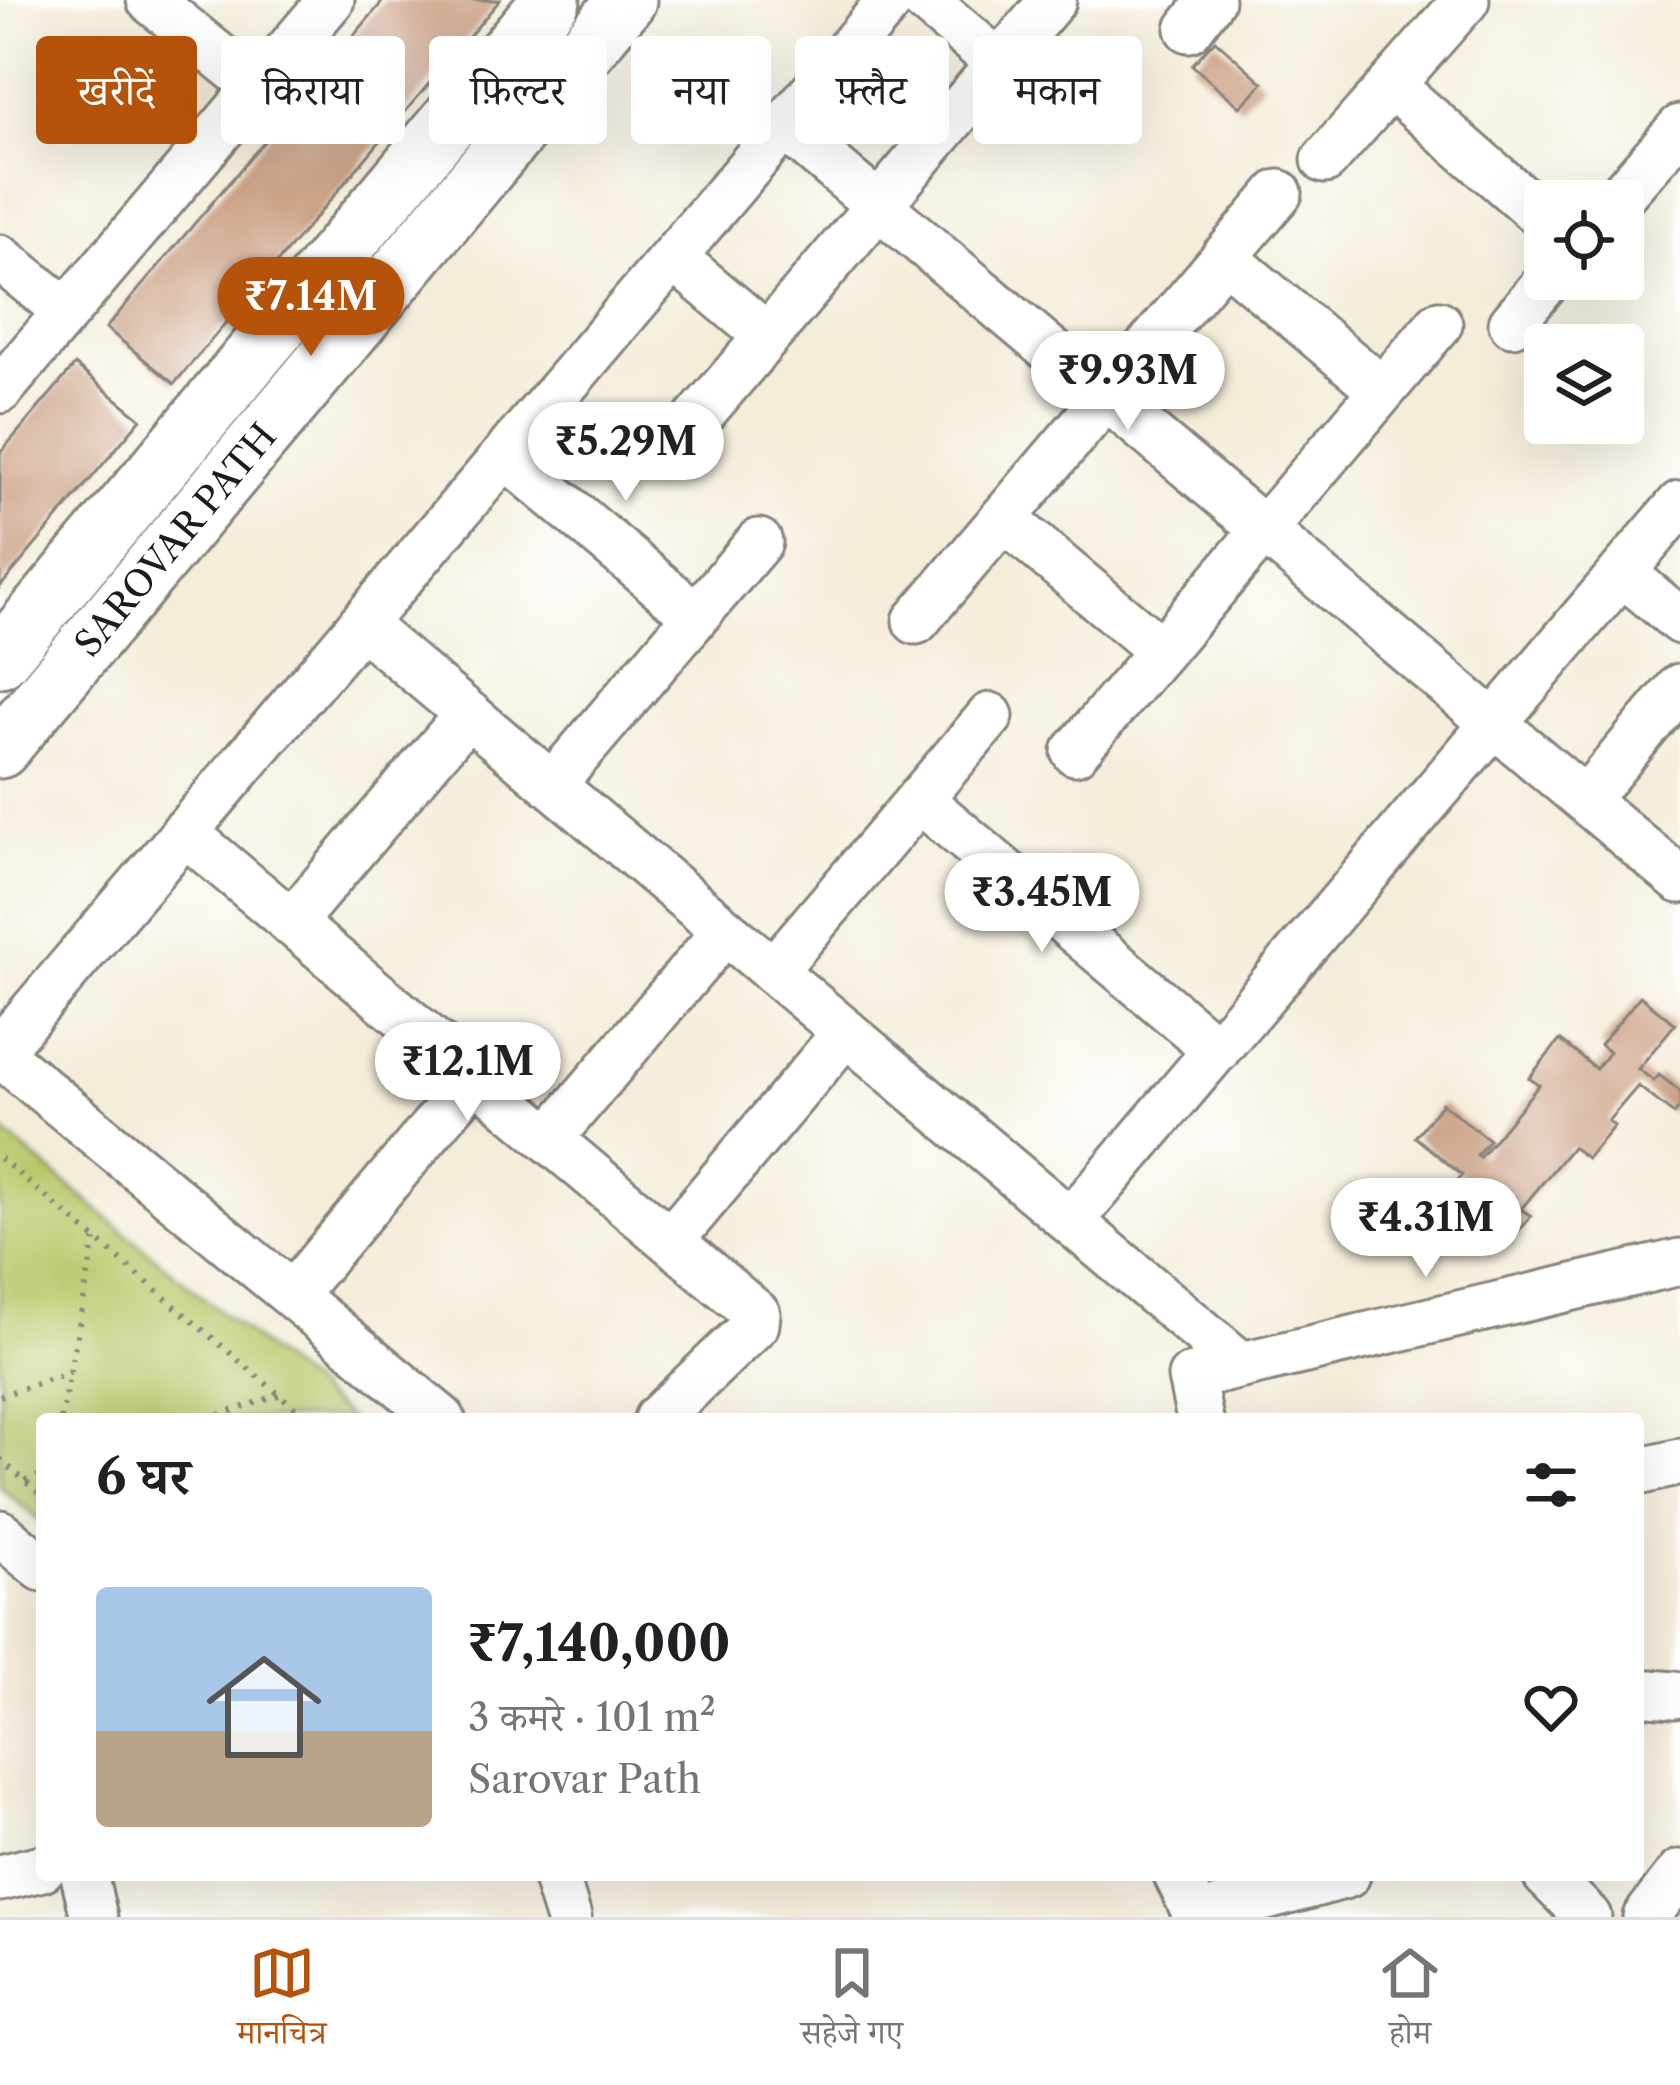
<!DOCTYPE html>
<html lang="hi">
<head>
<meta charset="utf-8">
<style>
	:root { --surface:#fff; --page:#f2f2f2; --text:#202124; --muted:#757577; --line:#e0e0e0; --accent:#b45309 }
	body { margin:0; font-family:"Libre Caslon Text","Noto Serif Devanagari",serif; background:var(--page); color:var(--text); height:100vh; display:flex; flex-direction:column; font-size:45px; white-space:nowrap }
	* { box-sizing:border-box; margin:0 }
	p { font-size:39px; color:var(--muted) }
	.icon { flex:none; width:66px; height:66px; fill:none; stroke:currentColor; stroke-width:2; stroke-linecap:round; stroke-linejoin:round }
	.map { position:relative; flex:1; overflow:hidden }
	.drawer { position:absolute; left:36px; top:1413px; width:1608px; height:468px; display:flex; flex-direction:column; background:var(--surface); border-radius:12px; box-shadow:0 12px 48px #0002 }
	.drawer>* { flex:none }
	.hud { position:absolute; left:36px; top:36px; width:1608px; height:108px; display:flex; gap:24px }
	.buttons { position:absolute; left:1524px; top:180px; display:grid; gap:24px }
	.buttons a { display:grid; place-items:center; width:120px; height:120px; border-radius:12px; background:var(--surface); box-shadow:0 12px 48px #0002; font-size:60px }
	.price { position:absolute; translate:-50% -102px; padding:0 27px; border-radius:42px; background:#fff; color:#222; font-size:39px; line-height:78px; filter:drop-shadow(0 3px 6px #0008) }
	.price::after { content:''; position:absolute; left:50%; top:72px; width:36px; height:27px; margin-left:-18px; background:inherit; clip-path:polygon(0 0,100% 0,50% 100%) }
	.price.selected { background:var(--accent); color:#fff }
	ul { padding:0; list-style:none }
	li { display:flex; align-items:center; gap:36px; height:300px; padding:0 60px }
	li+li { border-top:3px solid var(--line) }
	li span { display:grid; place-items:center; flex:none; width:336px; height:240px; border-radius:12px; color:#555 }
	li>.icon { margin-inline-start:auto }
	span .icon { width:144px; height:144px; fill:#fffc; stroke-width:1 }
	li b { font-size:51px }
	h2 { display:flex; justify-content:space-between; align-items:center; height:144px; padding:0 60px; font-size:51px }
	.pill { padding:0 42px; border-radius:12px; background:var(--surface); box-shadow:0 12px 48px #0002; font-size:42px; line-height:108px }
	.pill.selected { background:var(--accent); color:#fff }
	.tabs { display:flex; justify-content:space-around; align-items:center; height:168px; border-top:3px solid var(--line); background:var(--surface); font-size:33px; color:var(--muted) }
	.tabs a { display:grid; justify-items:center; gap:6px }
	.tabs .selected { color:var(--accent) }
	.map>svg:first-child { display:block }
</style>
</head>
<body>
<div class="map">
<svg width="1680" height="1917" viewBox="0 0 1680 1917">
	<rect width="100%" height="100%" fill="#fff"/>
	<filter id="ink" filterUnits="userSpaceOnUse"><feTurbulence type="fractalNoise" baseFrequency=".00833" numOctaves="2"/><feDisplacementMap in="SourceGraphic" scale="24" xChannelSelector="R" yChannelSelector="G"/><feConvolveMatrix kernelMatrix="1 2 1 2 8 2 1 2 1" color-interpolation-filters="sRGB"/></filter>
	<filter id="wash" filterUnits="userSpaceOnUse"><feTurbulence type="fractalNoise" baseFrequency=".004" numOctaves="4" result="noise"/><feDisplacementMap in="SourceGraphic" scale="48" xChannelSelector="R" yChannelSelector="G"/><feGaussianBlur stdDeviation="2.7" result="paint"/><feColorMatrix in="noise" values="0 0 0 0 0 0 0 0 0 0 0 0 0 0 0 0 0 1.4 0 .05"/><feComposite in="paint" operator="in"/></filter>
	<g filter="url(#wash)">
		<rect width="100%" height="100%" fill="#f4edda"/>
		<path fill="#b9c86a" stroke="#6a7243" stroke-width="3" d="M0,1129L350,1419H42V1523L0,1487Z"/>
		<g id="blocks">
			<path fill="#ca9f82" d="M384,0H500L174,384L106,328Z
				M1215,40L1263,83L1240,107L1192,65Z
				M75,365L141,419L0,587V453Z
				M1640,996L1675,1024L1638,1069L1654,1081L1659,1075L1680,1091V1107L1674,1114L1638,1086L1608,1121L1614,1126L1587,1158L1572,1147L1521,1209L1531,1216L1507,1245L1476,1219L1486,1206L1466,1190L1433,1230L1410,1211L1436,1179L1449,1191L1462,1175L1415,1137L1442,1103L1489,1140L1477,1155L1480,1157L1539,1085L1529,1078L1560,1040L1596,1069L1609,1052L1600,1045Z"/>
		</g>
	</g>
	<g filter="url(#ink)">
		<use href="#blocks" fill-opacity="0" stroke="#88847b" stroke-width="3"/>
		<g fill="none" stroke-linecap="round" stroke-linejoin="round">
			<defs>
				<path id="minor" d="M150,0L257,87
					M924,0L999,63
					M1189,29L1211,0
					M1391,85L1545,219
					M784,126L1680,880
					M1325,160L1466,0
					M1616,201L1680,128
					M673,257L767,336
					M1224,257L1382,390
					M0,258L66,311
					M1512,323L1549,279
					M0,390L331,0
					M680,439L1053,0
					M505,455L696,616
					M1003,518L1161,651
					M1622,572L1680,621
					M916,621L1279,193
					M361,624L1241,1365
					M1075,752L1439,324
					M552,785L759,542
					M919,799L1217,1050
					M1585,800L1680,687
					M184,832L757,1314L756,1324L657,1419
					M291,923L468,714
					M773,971L990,716
					M0,1050L891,0
					M0,1054L442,1419
					M549,1139L725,931
					M1071,1221L1680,504
					M670,1241L846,1032
					M293,1294L475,1077
					M1200,1419L1191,1377L1680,1262
					M1638,1472L1680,1462
					M0,1533L42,1568
					M1638,1692L1674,1695
					M84,1875L94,1917
					M555,1875L568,1917
					M1177,1875L1197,1916
					M1546,1875L1588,1917
					M0,1878L42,1868
					M1194,1917L1347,1875
					M1646,1917L1680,1873"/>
				<g id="major">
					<path d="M0,658L551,0"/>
					<path id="s1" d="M0,749L627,0"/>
				</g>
			</defs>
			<use href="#minor" stroke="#88847b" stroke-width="51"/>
			<use href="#major" stroke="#88847b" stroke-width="63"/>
			<path stroke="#88847b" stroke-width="6" stroke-dasharray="3 9" stroke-linecap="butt" d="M0,1158L308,1419
				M0,1396L70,1372
				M61,1419L95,1240
				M208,1419L279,1395
				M0,1459L42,1496
				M25,1481L42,1475"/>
			<use href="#minor" stroke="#fff" stroke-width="45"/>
			<use href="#major" stroke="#fff" stroke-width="57"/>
		</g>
	</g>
	<g text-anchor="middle" stroke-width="9" stroke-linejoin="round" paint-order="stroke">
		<g font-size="36" fill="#1c1c1c" stroke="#fff">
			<text dy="13" stroke="none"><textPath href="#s1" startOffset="273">SAROVAR PATH</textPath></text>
		</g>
	</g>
</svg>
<div class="buttons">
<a><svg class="icon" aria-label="locate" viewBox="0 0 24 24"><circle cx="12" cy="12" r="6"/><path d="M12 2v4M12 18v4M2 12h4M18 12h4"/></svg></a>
<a><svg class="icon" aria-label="layers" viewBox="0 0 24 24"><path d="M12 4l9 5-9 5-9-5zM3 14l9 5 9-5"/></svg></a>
</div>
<b class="price selected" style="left:311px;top:359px">₹7.14M</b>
<b class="price" style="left:1128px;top:433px">₹9.93M</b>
<b class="price" style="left:626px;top:504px">₹5.29M</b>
<b class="price" style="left:1042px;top:955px">₹3.45M</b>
<b class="price" style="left:468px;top:1124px">₹12.1M</b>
<b class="price" style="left:1426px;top:1280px">₹4.31M</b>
<div class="hud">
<a class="pill selected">खरीदें</a>
<a class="pill">किराया</a>
<a class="pill">फ़िल्टर</a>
<a class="pill">नया</a>
<a class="pill">फ़्लैट</a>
<a class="pill">मकान</a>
</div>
<section class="drawer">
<h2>6 घर<svg class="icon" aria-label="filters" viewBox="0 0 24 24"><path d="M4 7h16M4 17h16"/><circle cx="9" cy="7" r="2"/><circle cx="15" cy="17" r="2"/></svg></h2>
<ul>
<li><span style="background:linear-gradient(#a9c7e8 60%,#b9a48a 0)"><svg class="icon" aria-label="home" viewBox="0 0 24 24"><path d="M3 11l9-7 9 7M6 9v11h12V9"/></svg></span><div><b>₹7,140,000</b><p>3 कमरे · 101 m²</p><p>Sarovar Path</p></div><svg class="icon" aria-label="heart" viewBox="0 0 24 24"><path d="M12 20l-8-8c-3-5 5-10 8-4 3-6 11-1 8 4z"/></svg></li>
</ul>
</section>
</div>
<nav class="tabs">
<a class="selected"><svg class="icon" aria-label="map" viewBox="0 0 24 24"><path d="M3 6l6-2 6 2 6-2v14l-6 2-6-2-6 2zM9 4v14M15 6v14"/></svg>मानचित्र</a>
<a><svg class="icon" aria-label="saved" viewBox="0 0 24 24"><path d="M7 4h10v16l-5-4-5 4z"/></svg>सहेजे गए</a>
<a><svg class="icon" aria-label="home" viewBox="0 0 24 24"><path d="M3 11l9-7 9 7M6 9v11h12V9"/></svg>होम</a>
</nav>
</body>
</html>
